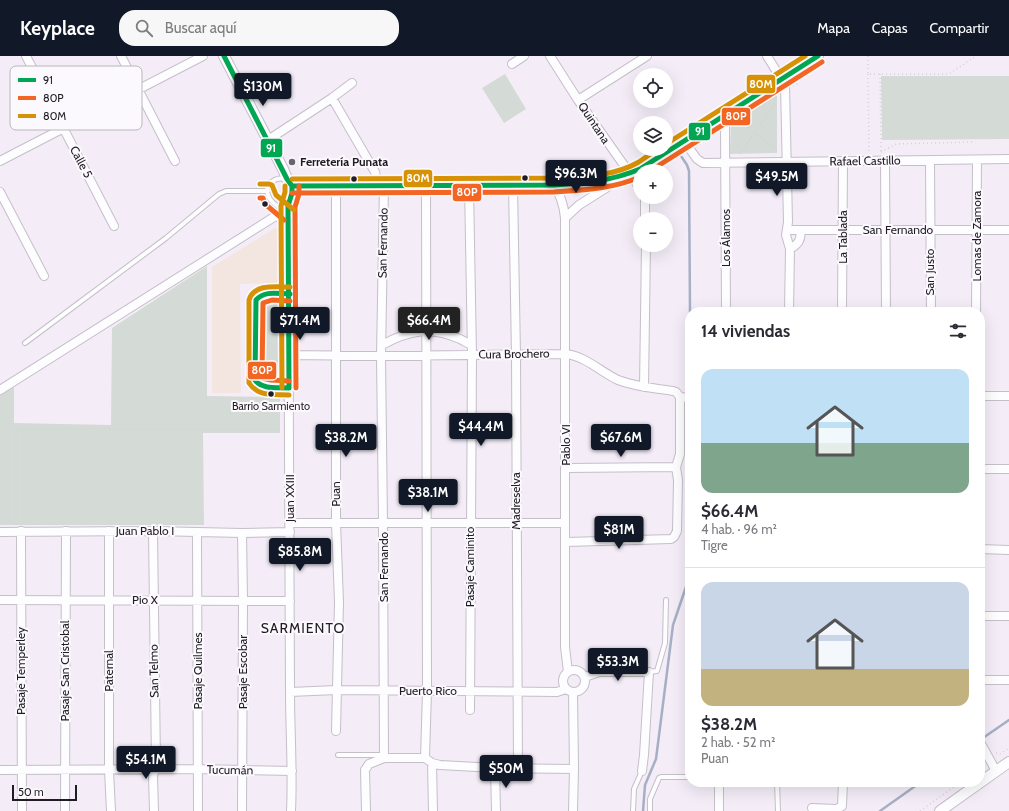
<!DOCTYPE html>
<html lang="es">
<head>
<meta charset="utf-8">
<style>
	:root { --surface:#fff; --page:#f7f7f7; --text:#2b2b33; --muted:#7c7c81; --line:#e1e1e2; --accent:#111827 }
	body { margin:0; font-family:Cabin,sans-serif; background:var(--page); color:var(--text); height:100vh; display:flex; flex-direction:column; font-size:15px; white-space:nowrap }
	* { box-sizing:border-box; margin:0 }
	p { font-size:13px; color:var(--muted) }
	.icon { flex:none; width:22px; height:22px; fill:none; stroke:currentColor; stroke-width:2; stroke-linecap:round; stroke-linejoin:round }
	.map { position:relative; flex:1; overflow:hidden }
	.drawer { position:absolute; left:685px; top:251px; width:300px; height:480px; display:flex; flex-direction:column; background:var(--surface); border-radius:16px; box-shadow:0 4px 16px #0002 }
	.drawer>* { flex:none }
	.buttons { position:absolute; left:633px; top:12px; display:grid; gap:8px }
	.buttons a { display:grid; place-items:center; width:40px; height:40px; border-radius:50%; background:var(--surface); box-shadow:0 4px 16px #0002; font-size:20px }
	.scale { position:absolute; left:12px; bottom:10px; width:65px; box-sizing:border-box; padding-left:4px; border:2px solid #201c23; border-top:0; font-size:11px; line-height:14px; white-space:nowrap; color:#201c23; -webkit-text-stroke:3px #fcf9fe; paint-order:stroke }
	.price { position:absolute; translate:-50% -34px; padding:0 9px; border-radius:4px; background:var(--accent); color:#fff; font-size:13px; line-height:26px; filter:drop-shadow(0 1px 2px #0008) }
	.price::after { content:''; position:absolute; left:50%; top:24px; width:12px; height:9px; margin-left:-6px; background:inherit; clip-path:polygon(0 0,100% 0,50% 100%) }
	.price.selected { background:#222; color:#fff }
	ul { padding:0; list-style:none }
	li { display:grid; align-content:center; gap:8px; height:212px; padding:0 16px }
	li+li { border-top:1px solid var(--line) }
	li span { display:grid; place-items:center; height:124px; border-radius:12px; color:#555 }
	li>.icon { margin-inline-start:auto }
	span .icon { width:72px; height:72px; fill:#fffc; stroke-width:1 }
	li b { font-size:17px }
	h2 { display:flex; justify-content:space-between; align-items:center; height:48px; padding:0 16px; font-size:17px }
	header { display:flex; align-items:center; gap:24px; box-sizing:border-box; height:56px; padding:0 20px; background:var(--accent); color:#fff }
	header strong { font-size:19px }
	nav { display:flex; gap:22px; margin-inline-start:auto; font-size:14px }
	.search { width:280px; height:36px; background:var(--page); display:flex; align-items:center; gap:10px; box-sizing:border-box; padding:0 14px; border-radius:16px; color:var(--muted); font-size:15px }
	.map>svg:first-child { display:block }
</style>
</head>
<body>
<header>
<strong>Keyplace</strong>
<div class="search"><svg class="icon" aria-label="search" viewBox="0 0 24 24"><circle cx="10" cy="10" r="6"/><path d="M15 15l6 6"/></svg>Buscar aquí</div>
<nav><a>Mapa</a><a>Capas</a><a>Compartir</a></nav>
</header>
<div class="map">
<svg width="1009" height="755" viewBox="0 0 1009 755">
	<rect width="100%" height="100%" fill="#f4edf8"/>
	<path fill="#f3e6e1" d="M275,172L280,174L278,227L240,228L241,337H212V211Z"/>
	<path fill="#d4dad5" d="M505,18L526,53L504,67L482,32Z
		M881,20H1009V83L882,84Z
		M777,37V97L730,98L731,66Z
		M207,210V340L280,341V377H203L204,469H0V339L14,331V367L111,369L112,272Z
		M278,247L283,252V312C278,319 269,316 263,312V255L266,250Z"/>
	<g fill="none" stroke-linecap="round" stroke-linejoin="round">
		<path stroke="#a7afc4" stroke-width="2.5" d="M681,100L687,109L689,115L690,256
			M980,684L1009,664
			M643,755L645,729L656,703L673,569L689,522L690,467
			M880,755L921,726"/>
		<defs>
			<path id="service" d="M286,123C273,120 262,131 270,143C274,149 282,153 287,158
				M25,287L166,182L219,138L226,135H268
				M649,616L657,615L665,587L666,544
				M338,699H384
				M777,726L778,755
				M633,755L634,733L642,715
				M650,755V743L659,722L661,721H690"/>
			<path id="minor" d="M26,0L114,170
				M121,0L175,105
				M550,0L578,44L640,132
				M767,0L785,29L788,166L786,179L790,193L789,256
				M512,8L524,0
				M332,42L375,116L378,129
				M578,44L647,0
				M722,61L725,70L726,256
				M268,84L332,42L352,27
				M684,85L697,103L703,107L1009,103
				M0,105L203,0
				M885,105L886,256
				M930,105L931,256
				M469,129L472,299L470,654
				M513,129L516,299L518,713
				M554,129C561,140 564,149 565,162
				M0,136L44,220
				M645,141V163
				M787,174H1009
				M790,193C798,188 802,184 800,174
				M842,256L843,105
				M976,256L977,104
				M382,289C409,274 431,270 460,283C464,285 467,287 471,289
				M290,299L381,300L566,298C585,300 601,316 618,324C636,331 654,332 673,335L676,336L680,341
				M644,331L646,189
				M289,332C280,331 259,334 255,324L256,244C262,234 280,238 290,238
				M0,334L274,161L289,159
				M980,340H1009
				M680,341L690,342
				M566,412L676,411
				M980,413H1009
				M290,467H565
				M21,475L22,755
				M109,475V714L111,755
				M153,475L156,708L153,720L154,755
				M0,476L153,475L242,477L290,476
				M197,476L198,755
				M242,477L243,544L242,755
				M566,486L671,483L674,481L677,475L678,424L676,411L680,398V341
				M980,493L1009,494
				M0,544L290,545
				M980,560H1009
				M563 625a11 11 0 1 1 22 0a11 11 0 1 1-22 0Z
				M568,616L565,591V162L579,149L606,132L613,123
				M585,621L599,616H649L644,699L642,715
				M980,624H1009
				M290,636L337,634L557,636L566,633
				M336,675L339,546L336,467V129
				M980,686L996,715
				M384,702L383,467L381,300L384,129
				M425,702L427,635L426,129
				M432,707L433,755
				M495,712L496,755
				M0,714L198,713L292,715
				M719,726V755
				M812,752L837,753L842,750L843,726
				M65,755L66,475
				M291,755C293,715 290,676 290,636L288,150L292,137V130
				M366,755L365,714L369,708L384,702H425L432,707L440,709L495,712L574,713
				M573,755L574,713L573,636"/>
			<path id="tertiary" d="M224,0L283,113L287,123L292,130L554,129C586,127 610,128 640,113L818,0
				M940,755L1009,706"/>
		</defs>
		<use href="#service" stroke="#c5bfc8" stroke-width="6"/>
		<use href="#minor" stroke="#c5bfc8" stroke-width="10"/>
		<use href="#tertiary" stroke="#c5bfc8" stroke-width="12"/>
		<path stroke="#d3d1d3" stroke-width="1.5" stroke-dasharray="1 3" stroke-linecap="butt" d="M868,0V18H949L976,0
			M868,18L869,95
			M880,18L881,96
			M793,30L799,27
			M738,64L778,95
			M732,68L776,40
			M696,90L717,77
			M881,96L896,88L974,86
			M740,98L776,46
			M16,468V373H280
			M996,697L1000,698L1009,692
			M920,755L961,726"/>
		<use href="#service" stroke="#fdfcfe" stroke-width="4"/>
		<use href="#minor" stroke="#fdfcfe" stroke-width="8"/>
		<use href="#tertiary" stroke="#fdfcfe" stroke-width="10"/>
		<defs>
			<path id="bus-1" d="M224,0L287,123L292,130
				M292,130L554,129C584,127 612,125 640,113L818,0
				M289,332L288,150L292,137V130
				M289,332C278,331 262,334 255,324L256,244C265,234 278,238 290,238"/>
			<path id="bus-2" d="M650,115L822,6
				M292,137L554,136C584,134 612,133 640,121
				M260,142H263L265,148L284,164
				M289,325L271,324L262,322L263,247L272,244L290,245
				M296,332L295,151L299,138V130"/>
			<path id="bus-3" d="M666,88L805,0
				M292,123L554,122C582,120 612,121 637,107C644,103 651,97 658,93
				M260,128H269L272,129L276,139L294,154
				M282,332L281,150L285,136V130
				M289,339C274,338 258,341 249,327V244C254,227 277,231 290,231"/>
		</defs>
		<use href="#bus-1" stroke="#fcf9fe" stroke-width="8"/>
		<use href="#bus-2" stroke="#fcf9fe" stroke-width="8"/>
		<use href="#bus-3" stroke="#fcf9fe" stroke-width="8"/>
		<use href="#bus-1" stroke="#00a651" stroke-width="5"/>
		<use href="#bus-2" stroke="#f26522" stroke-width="5"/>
		<use href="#bus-3" stroke="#d79105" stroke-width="5"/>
	</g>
	<circle fill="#6a656e" stroke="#fcf9fe" stroke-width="1.5" cx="292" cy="106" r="4"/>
	<g fill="#201c23" stroke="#fcf9fe" stroke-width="1.5">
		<circle cx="525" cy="122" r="3.5"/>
		<circle cx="354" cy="123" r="3.5"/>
		<circle cx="265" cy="148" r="3.5"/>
		<circle cx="271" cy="338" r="3.5"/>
	</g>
	<g text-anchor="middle" stroke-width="4" stroke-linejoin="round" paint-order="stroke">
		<g font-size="11" fill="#201c23" stroke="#fcf9fe">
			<text x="271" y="354">Barrio Sarmiento</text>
		</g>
		<g font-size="12" fill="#201c23" stroke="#fcf9fe">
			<text transform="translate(594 67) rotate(56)" y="4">Quintana</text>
			<text transform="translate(865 105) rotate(-1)" y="4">Rafael Castillo</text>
			<text transform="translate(81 106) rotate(62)" y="4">Calle 5</text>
			<text x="898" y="178">San Fernando</text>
			<text transform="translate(977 180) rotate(-90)" y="4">Lomas de Zamora</text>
			<text transform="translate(843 181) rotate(-90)" y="4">La Tablada</text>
			<text transform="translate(726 182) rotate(-90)" y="4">Los Álamos</text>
			<text transform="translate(383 187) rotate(-89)" y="4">San Fernando</text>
			<text transform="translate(930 216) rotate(-90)" y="4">San Justo</text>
			<text transform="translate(514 298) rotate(-1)" y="4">Cura Brochero</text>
			<text transform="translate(566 389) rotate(-90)" y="4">Pablo VI</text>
			<text transform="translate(336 438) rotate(-90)" y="4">Puan</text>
			<text transform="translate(290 442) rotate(-90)" y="4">Juan XXIII</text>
			<text transform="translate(516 445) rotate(-90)" y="4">Madreselva</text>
			<text x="145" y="479">Juan Pablo I</text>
			<text transform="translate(384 511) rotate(-90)" y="4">San Fernando</text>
			<text transform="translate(470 511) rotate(-90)" y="4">Pasaje Caminito</text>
			<text x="145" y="548">Pio X</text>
			<text transform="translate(21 615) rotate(-90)" y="4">Pasaje Temperley</text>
			<text transform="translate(65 615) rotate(-90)" y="4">Pasaje San Cristobal</text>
			<text transform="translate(109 615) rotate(-90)" y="4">Paternal</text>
			<text transform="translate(154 615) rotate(-91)" y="4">San Telmo</text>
			<text transform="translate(198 615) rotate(-90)" y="4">Pasaje Quilmes</text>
			<text transform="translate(243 616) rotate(-90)" y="4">Pasaje Escobar</text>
			<text x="428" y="639">Puerto Rico</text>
			<text transform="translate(230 714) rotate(1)" y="4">Tucumán</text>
		</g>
		<g font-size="12" font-weight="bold" fill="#201c23" stroke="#fcf9fe" text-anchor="start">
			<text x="300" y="110">Ferretería Punata</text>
		</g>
		<g font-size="14" letter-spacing="1" fill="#201c23" stroke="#fcf9fe">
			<text x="303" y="577">SARMIENTO</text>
		</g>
	</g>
	<rect x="10" y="10" width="132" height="64" rx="6" fill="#fcf9fe" stroke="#bab7bc" stroke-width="1"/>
	<rect x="18" y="22" width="18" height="4" fill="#00a651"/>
	<rect x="18" y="40" width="18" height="4" fill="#f26522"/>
	<rect x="18" y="58" width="18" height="4" fill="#d79105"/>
	<g font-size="11" fill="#201c23">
		<text x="43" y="28">91</text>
		<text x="43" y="46">80P</text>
		<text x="43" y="64">80M</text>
	</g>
	<g stroke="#fcf9fe" stroke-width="1.5">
		<rect x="746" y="18" width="30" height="20" rx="4" fill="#d79105"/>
		<rect x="721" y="51" width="30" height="19" rx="4" fill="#f26522"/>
		<rect x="688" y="66" width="23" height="19" rx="4" fill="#00a651"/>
		<rect x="260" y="82" width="23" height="20" rx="4" fill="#00a651"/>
		<rect x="403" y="113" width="30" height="19" rx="4" fill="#d79105"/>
		<rect x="452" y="127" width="30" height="19" rx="4" fill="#f26522"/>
		<rect x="247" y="305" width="30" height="19" rx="4" fill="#f26522"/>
	</g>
	<g font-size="11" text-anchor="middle" font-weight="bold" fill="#fff">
		<text x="761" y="32">80M</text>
		<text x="736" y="64">80P</text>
		<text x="700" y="79">91</text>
		<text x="271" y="96">91</text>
		<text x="418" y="126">80M</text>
		<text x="467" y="140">80P</text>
		<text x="262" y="318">80P</text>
	</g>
</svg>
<div class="buttons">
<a><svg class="icon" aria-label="locate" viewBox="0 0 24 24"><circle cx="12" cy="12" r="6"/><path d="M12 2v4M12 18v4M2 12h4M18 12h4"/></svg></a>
<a><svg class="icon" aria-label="layers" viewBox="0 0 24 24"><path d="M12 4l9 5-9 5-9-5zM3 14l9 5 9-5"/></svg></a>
<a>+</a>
<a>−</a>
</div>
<div class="scale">50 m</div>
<b class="price" style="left:263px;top:51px">$130M</b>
<b class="price" style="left:576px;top:138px">$96.3M</b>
<b class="price" style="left:777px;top:141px">$49.5M</b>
<b class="price" style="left:300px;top:285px">$71.4M</b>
<b class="price selected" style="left:429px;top:285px">$66.4M</b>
<b class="price" style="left:481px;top:391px">$44.4M</b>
<b class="price" style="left:346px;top:402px">$38.2M</b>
<b class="price" style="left:621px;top:402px">$67.6M</b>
<b class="price" style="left:428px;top:457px">$38.1M</b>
<b class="price" style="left:619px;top:494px">$81M</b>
<b class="price" style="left:300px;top:516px">$85.8M</b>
<b class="price" style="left:618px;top:626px">$53.3M</b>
<b class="price" style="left:146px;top:724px">$54.1M</b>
<b class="price" style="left:506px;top:733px">$50M</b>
<section class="drawer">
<h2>14 viviendas<svg class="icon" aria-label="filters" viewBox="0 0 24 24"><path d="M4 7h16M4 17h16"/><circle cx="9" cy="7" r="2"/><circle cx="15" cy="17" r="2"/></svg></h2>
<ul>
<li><span style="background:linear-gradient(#bfe0f5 60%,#7fa58c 0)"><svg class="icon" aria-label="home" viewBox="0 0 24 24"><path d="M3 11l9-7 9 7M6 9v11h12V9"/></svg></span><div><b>$66.4M</b><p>4 hab. · 96 m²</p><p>Tigre</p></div></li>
<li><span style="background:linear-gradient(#c9d6e8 70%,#c2b280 0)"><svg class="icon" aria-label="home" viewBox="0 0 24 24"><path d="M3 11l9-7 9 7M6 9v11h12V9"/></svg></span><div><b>$38.2M</b><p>2 hab. · 52 m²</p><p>Puan</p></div></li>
</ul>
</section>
</div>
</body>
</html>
